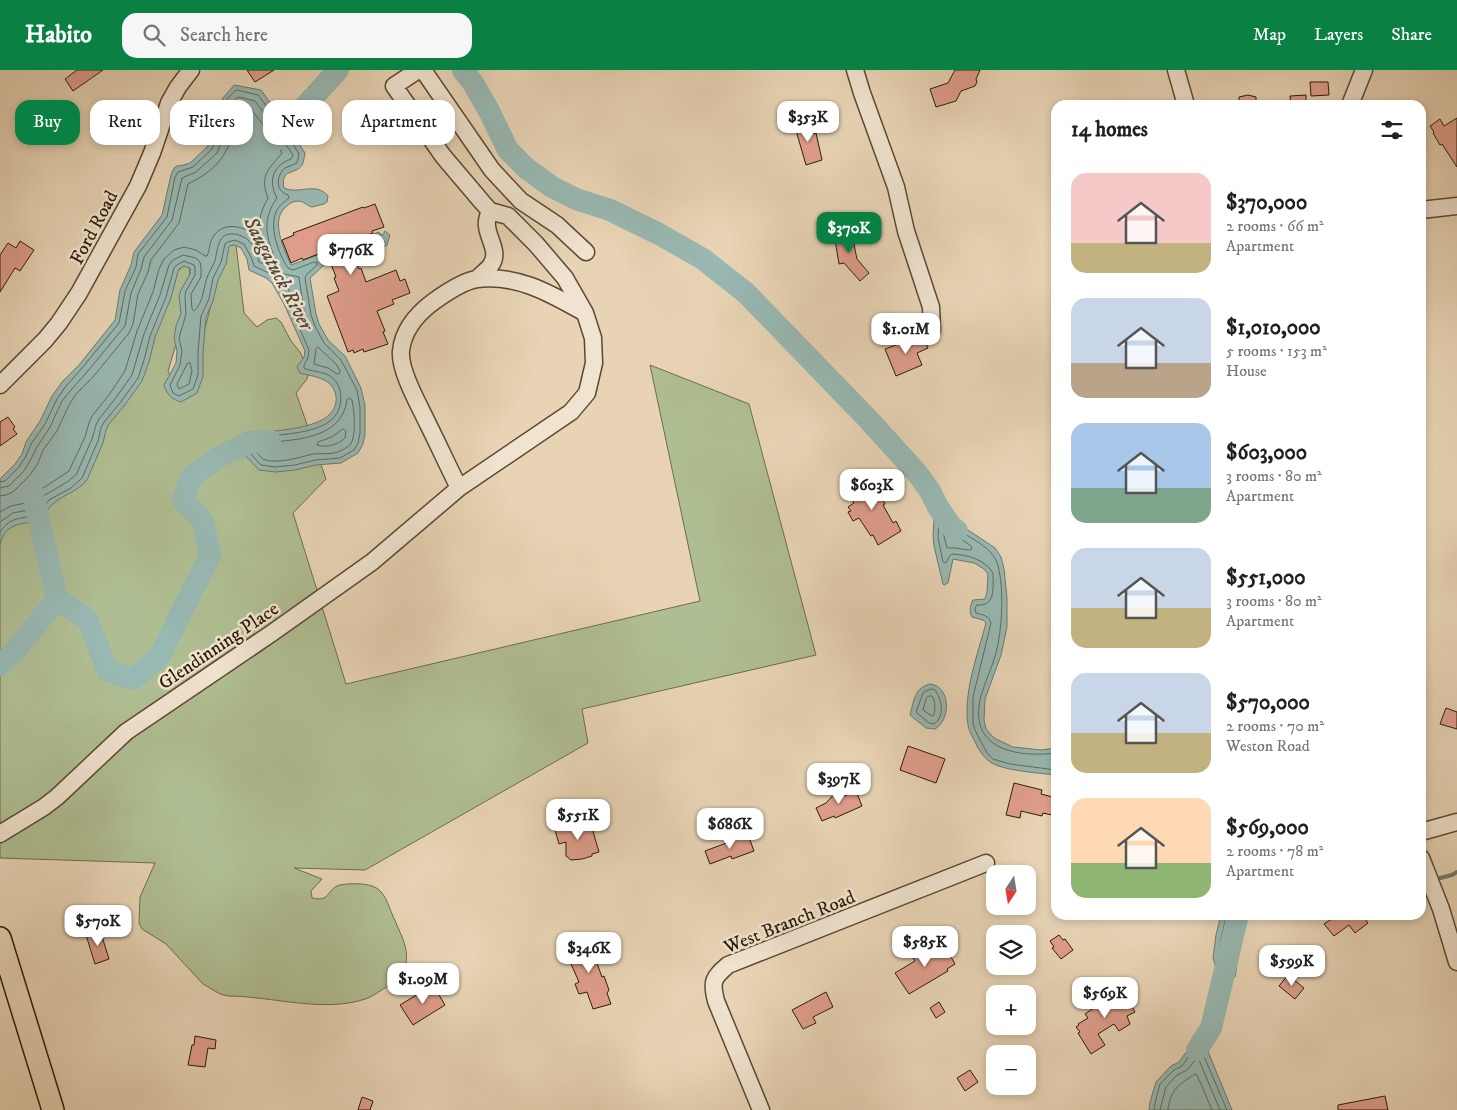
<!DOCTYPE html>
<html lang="en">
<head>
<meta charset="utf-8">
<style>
	:root { --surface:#fff; --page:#f6f6f6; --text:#202124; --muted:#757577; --accent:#0b8043 }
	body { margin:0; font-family:"IM FELL DW Pica",serif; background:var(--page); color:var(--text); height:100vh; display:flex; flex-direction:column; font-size:19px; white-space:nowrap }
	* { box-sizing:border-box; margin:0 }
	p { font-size:16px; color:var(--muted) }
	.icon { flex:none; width:28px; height:28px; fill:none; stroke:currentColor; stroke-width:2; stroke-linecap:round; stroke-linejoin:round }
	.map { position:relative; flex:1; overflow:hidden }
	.side { position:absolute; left:1051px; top:30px; width:375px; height:820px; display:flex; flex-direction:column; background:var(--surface); border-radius:15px; box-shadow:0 2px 8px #0003 }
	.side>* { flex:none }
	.banner { position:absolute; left:15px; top:30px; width:475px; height:45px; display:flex; gap:10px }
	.needle { width:32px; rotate:192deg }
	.fabs { position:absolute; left:986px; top:795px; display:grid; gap:10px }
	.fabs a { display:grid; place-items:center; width:50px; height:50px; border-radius:10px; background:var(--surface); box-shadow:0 2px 8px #0003; font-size:25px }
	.price { position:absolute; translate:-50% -42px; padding:0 11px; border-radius:10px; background:#fff; color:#222; font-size:16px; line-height:32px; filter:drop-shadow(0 1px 2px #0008) }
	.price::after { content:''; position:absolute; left:50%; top:30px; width:15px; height:11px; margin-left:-8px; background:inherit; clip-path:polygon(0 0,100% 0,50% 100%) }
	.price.current { background:var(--accent); color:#fff }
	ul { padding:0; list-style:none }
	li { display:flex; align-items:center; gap:15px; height:125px; padding:0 20px }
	li span { display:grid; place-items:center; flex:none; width:140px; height:100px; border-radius:15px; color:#555 }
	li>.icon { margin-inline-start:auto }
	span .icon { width:60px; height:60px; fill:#fffc; stroke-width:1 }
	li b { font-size:21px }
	h2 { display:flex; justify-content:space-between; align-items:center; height:60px; padding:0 20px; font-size:21px }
	.pill { padding:0 18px; border-radius:15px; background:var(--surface); box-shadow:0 2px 8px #0003; font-size:18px; line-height:45px }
	.pill.current { background:var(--accent); color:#fff }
	header { display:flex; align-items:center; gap:30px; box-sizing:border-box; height:70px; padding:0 25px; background:var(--accent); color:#fff }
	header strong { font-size:24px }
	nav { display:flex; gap:28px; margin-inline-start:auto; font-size:18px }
	.search { width:350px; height:45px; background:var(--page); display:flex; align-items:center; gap:12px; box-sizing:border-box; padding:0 18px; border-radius:15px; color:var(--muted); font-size:19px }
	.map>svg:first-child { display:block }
</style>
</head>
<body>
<header>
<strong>Habito</strong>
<div class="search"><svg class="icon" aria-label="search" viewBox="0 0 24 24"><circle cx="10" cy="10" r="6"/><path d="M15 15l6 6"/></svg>Search here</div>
<nav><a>Map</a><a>Layers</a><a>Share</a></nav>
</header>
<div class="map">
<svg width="1457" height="1040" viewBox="0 0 1457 1040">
	<rect width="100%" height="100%" fill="#e8d4b5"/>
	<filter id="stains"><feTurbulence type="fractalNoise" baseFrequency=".004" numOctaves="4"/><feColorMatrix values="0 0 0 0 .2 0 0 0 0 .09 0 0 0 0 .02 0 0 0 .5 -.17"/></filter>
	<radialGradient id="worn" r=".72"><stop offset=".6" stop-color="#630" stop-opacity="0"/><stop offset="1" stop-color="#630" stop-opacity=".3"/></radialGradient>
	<path fill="#afbe92" stroke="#6d6c4c" d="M235,166L244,243L257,257L267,250L276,248L281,252L291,271L300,282L309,302L307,309L296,323L326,409L293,443L346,614L700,531L650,295L749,334L816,585L582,639L588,673L365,800L294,798L322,809L311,821L312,828C330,832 326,822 337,816C344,813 364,813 372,816C385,820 388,835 393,846C395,851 397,855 399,860C410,883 411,901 388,916C381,920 375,925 368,928C325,944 272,926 228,926L220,924L203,914L166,874L142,859L139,853L140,827L155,793L0,788V444L170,208L189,191L190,211L180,261L168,301L176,319L197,290L225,179Z"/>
	<path fill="#98b8b2" stroke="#6c796d" d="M234,15L261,20L287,56L305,83C304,87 304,92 302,95C296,105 280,98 284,118C300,125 315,111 328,126L327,132L324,134L312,137C307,136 304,131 298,131C294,131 290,133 287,136C269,149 284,179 291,195L379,162L380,164L383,165L385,161L390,165L387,175L376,182L370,192L365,191L361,185L354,182L325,194L310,208L316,244L319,254L328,270L345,286L361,318L365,336V364L363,374L358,383L341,393L316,395L295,400L275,402L259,400L242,382L241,373L245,365C268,359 340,363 336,326C333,308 315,307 300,303L297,297L304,287L305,281L284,234L272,213L266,208L249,200L247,189L241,178L235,175L229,176L226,194L218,210L213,231L206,247L203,283V306L197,323L181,332C171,329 167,324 164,315L176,293L177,281L174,268L176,256L181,244L179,226L181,220L190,204V198L184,196L179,199L177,205L171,228L155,267L149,292L142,311L124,336L109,354L106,360L103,373L87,410C78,421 65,424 54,433C49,437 45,443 42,449C23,456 7,450 0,474V409L15,394L22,384L26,372L40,351L52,326L62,312L79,295L115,250L120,220L131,195L134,182L162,145L171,105L174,98L177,96L184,95L190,93L208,76L218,48L223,28Z
		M945,435L956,452L995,478L1001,487L1004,499L1007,528V557L1001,585L985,629L984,650L986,659L994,668L1013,677L1041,680L1056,678V705C1040,703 1005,701 992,693C985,689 981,683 977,676C974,669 969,662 968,655C963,623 978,583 986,553L983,550L972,547C969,542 970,535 973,530L985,529L987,522L988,504L984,499L974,493L953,489L948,513L944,515L943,514L934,476L933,466L934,451L931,438Z
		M930,614C951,616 951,650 935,659L926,658L910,645C914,631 914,618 930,614Z
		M1221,845H1247C1237,865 1239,886 1235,907L1224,905L1217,901L1213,888L1216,865Z
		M1205,974L1232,1040H1149L1150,1032L1156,1012L1171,996L1179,992L1190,977Z"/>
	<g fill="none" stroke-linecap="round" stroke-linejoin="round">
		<path stroke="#626a5c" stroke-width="1" d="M376,168L380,170V173L369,183H366L360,178L361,174Z
			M285,204L299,207L304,241L303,244L299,243L294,229L282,208V205Z
			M318,277L336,294L340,301V303L337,304L328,298L314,294L316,279Z
			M190,293L192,301L189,314L179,319L177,314L187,294Z
			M349,328L352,330C354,339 357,367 350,375C347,377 343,380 340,381C332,385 322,383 313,384C300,387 276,395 263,389C259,386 256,381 253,377L254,374L259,373C291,370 342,371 347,330Z
			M343,359L346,361L345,368C337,375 327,378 317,375L318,372L332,367Z
			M0,412L5,411L19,397L26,386L31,374L45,354L57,329L66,316L82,298L119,253L125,221L136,197L138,184L167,147L175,107L178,102L193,97L212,79L223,50L227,29L235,21L237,20L258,25L283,58L299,84L297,93C293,95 289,96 285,98C276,106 275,121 288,125L289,128C284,132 279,135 276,142C269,158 279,185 288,198L293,200L314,192L317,193L316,196L307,204L305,208L311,245L315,256L324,273L341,290L357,320L360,337V363L358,373L354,380L340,388L315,390L295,395L275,397L261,395L247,380L246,374L249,369C275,362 340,369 341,329C341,320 338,311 330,306C322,301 312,302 304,298V295L308,288L309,280L288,232L275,209L269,203L254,196L251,187L244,174L235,170L228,172L225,174L221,192L213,208L209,229L201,246L198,282V305L193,319L179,326L173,323L170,315L180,295L182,281L179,268L186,244L185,226L186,221L195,205V198L194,195L184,191L177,195L174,198L166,227L150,266L144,290L138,308L120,333L104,352L101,358L98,371L82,408L71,418L49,430L38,444C22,450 11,445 0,462
			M0,418L9,416L24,401L31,389L37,377L50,357L62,331L71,320L87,302L125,256L131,223L141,199L144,187L172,150L182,108L196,102L217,83L229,52L233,32L238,27L255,31L278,62L293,85L291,89C272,96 268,111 277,128C263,148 265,164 274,186C276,191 279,196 280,201L277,202L272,198L259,192C256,180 252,169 239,165C218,159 218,177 215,191C213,196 210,200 208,205C203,217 204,232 194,241L192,239L191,224L201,207V197L200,192L196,188L183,185L173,190L169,195L160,225L144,264L132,305L115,329L99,349L96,355L92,369L76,405L67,412L45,425L34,439L13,443L0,452
			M0,426L6,425L13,422L30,405L38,393L43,380L57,361L69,335L76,324L93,307L129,263L133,254L138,224L148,202L151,190L179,153L188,114C228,94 229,77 240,37L242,36L250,38L272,66L282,83C269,99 259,105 268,128C259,145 259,149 261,167L258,168C247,156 223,150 213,167C209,173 210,180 207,186H205L196,180L184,177L174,180L164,189L159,199L153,222L137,261L125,301L109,325L92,346L89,353L85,367L69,401L40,420L30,432L11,436L0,442
			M946,460H948L971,476L972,479L969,480L955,478H947L944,466Z
			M931,619L935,620C942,629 945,647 934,654L929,653L916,642L923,623Z
			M929,626H932C936,632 935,639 934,645L932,646L923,640L926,629Z
			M1056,683C1016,688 967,679 981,626C985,611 992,598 996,583C1002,560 1004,523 999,500C995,476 972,471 955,457C950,453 946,447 943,442H939L938,444L939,451L938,467L943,492L946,493L949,487L952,484C968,485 984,489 993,503C993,518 996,536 977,535L975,538L976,543C982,545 989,545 991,553L973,627V653L975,660L987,683L993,689L1010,694L1056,700
			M1226,845C1224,863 1215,880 1222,898L1229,901L1232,899C1233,880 1234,864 1241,845
			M1154,1040L1155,1033L1160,1014L1174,1000L1182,996L1192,982L1200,980L1202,982L1227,1040
			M1160,1040L1166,1017L1177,1005L1187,1000L1197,988L1199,990L1220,1040
			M1168,1040C1170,1019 1180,1014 1195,1004L1197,1005L1212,1040"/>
		<path stroke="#6c796d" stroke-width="4" d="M1440,808L1452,805L1457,802"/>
		<path stroke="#98b8b2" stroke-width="22" d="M463,0L473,13L489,41L508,80L526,98L552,117L576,129L610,140L659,164L703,189L746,223L867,348L917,403L930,421L938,437L951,456L957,461
			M266,79L338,0
			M32,420L57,529L87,549L108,601L133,609L159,587L210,485L203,451L183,430L191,407L219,387L250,372L270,371
			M0,595L15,581L57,529
			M1197,980L1211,958L1238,845"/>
	</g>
	<path fill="#e09e8c" stroke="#2b1b06" d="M77,0H103L73,21L65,9Z
		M247,0H274L255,12Z
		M955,0H980L976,9L977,12L975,16L961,21L956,31L936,37L930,19L948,13Z
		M1310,12H1328L1329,25L1311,26Z
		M1248,25L1256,27V35H1239V27Z
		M1306,25V35H1291L1290,26Z
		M1457,48V97L1442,74L1440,75L1433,63L1434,62L1430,56L1440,49L1444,56Z
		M806,51L807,53L810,52L813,64L816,63L822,90L806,95L795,57V55Z
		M375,134L384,157L372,161L373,163L349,172L359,199L361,198L366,212L396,200L400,211L405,209L410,223L392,230L394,234L377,241L385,261L383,262L388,274L364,282L363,279L354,283L353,280L348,282L327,226L339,221L334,208L336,207L326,181L303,190L302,188L291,193L282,170L294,165L293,163L363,137L364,138Z
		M851,160L857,189L869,203L860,211L844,193L839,194L834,163Z
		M20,171L34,180L20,201L15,198L0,222V185L8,173L16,178Z
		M922,265L928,278L917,283L922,295L896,306L885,279Z
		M8,347L15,357L13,359L17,364L0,376V352Z
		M872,405L879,417L880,425L885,434L883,435L893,453L896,451L901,461L878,475L873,465L871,466L859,448L853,451L848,442L851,441L848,437L854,433L848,423L855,419L854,416Z
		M1446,638L1457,642V659L1440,654Z
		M908,676L945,689L936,713L900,700Z
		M1014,713L1042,720L1041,724L1056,728V746L1043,743L1042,746L1021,741L1020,748L1006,745Z
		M840,718L844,726L856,721L862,736L835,748L834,746L822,751L816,738L826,733Z
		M584,751L586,757L592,758L599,782L592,784V786L582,789L571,790L566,786V772L559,774L555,760Z
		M748,765L754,781L732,789L731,786L710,794L705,781Z
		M1338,845H1362L1368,853L1355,863L1349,855L1334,866L1324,854Z
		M100,860L109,889L95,894L86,865Z
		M1059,865L1063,870L1065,869L1073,880L1061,889L1052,878L1054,877L1050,871Z
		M593,870L598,884L594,885L602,907L604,906L609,920L607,923L611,934L593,939L587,922L579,924L575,914L579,912L565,880Z
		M937,871L945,884L948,882L955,894L947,899L948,901L909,924L895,903L915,891L913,888L915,886Z
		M1288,905L1304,918L1295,929L1279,916Z
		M433,915L445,935L413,955L400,935Z
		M1117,915L1121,922L1123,921L1135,942L1127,946L1130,954L1119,961L1114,954L1098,964L1105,975L1091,984L1078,963L1080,962L1076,957L1079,955L1078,954L1088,948L1085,944L1102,932L1101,930L1111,924L1109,920Z
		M826,922L833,937L813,947L816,953L803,959L792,940Z
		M939,932L945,942L936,948L930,938Z
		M195,966L216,970L215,979L208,978L205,997L188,995L192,975H194Z
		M970,1000L978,1012L965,1021L957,1008Z
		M1385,1026L1388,1040H1338V1035Z
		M362,1027L373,1031L370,1040H358Z"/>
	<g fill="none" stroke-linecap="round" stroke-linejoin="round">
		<defs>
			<path id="minor" d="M418,0L394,16L443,86L482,132L490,141L508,146L536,174L565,208L585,243
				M423,0L492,100L521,131L557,155L586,182
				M855,0L862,23L896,117L906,161L931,237L932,261
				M1176,0L1186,35
				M1350,35L1364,0
				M1421,140L1457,136
				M477,209C481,204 488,200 491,195C500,182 488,169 487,156C486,150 488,146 490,141
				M0,315L45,270L59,253L79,223L138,116L152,83L169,33L178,17L191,0
				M1421,762L1457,752
				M0,764L44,737L57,727L126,662L272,563L341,514L372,492L459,418L571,342L587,323L594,293L593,268L585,243C551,224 518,204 477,209C464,211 444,224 433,232C417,244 403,260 401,281C399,300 419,335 427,352C438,374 448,396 459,418
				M1421,788L1441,839L1457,892
				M761,1040L716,931C711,911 713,908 728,895L986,793"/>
			<path id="major" d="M0,868L53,1040"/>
		</defs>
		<use href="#minor" stroke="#5a4932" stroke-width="19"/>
		<use href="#major" stroke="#2b1b06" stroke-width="24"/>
		<use href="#minor" stroke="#f0e3cf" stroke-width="16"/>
		<use href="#major" stroke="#e8d4b5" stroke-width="21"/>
	</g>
	<g text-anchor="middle" stroke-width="5" stroke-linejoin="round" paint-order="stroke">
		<g font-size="19" fill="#2b1b06" stroke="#f0e3cf">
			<text transform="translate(93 157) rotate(-62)" y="7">Ford Road</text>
			<text transform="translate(218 575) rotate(-34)" y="7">Glendinning Place</text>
			<text transform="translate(789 851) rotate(-22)" y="7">West Branch Road</text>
		</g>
		<g font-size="20" font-style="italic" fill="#4c4a3a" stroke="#f0e3cf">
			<text transform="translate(279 203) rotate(62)" y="7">Saugatuck River</text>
		</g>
	</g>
	<rect width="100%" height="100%" filter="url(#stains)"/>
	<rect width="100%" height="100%" fill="url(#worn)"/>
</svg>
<div class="fabs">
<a><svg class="needle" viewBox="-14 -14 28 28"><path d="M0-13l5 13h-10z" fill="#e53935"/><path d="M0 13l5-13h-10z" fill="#757577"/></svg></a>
<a><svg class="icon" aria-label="layers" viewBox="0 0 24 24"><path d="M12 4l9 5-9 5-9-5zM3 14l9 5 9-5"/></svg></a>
<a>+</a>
<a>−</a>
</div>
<b class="price" style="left:808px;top:73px">$353K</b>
<b class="price current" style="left:849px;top:184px">$370K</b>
<b class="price" style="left:351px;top:206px">$776K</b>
<b class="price" style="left:906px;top:285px">$1.01M</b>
<b class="price" style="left:872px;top:441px">$603K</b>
<b class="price" style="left:839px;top:735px">$397K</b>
<b class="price" style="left:578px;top:771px">$551K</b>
<b class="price" style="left:730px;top:780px">$686K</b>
<b class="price" style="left:98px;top:877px">$570K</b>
<b class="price" style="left:925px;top:898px">$585K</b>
<b class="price" style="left:589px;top:904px">$346K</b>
<b class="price" style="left:1292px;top:917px">$599K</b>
<b class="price" style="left:423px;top:935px">$1.09M</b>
<b class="price" style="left:1105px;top:949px">$569K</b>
<div class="banner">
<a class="pill current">Buy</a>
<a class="pill">Rent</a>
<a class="pill">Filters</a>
<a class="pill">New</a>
<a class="pill">Apartment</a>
</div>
<section class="side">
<h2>14 homes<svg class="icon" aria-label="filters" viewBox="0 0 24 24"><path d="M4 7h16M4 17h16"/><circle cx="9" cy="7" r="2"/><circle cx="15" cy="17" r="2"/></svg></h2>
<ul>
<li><span style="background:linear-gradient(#f6c9c9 70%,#c2b280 0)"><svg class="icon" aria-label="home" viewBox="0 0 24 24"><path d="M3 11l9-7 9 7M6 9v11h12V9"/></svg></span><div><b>$370,000</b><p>2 rooms · 66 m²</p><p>Apartment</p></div></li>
<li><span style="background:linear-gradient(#c9d6e8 65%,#b9a48a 0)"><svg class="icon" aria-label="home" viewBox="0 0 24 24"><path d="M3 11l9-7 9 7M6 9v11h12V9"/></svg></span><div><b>$1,010,000</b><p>5 rooms · 153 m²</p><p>House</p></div></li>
<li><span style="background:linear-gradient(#a9c7e8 65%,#7fa58c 0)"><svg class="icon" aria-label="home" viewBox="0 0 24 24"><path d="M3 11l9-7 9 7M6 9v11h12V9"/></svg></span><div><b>$603,000</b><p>3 rooms · 80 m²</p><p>Apartment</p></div></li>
<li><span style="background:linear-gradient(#c9d6e8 60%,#c2b280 0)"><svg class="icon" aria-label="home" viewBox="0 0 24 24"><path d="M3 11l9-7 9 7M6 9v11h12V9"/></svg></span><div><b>$551,000</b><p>3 rooms · 80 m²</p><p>Apartment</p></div></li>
<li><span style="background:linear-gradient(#c9d6e8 60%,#c2b280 0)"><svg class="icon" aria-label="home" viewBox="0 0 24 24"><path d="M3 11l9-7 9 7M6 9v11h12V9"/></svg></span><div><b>$570,000</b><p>2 rooms · 70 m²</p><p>Weston Road</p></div></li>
<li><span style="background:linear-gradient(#ffd9b3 65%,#8fb573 0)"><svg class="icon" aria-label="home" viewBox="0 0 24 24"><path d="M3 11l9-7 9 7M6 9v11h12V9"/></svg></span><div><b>$569,000</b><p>2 rooms · 78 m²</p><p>Apartment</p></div></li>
</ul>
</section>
</div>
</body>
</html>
